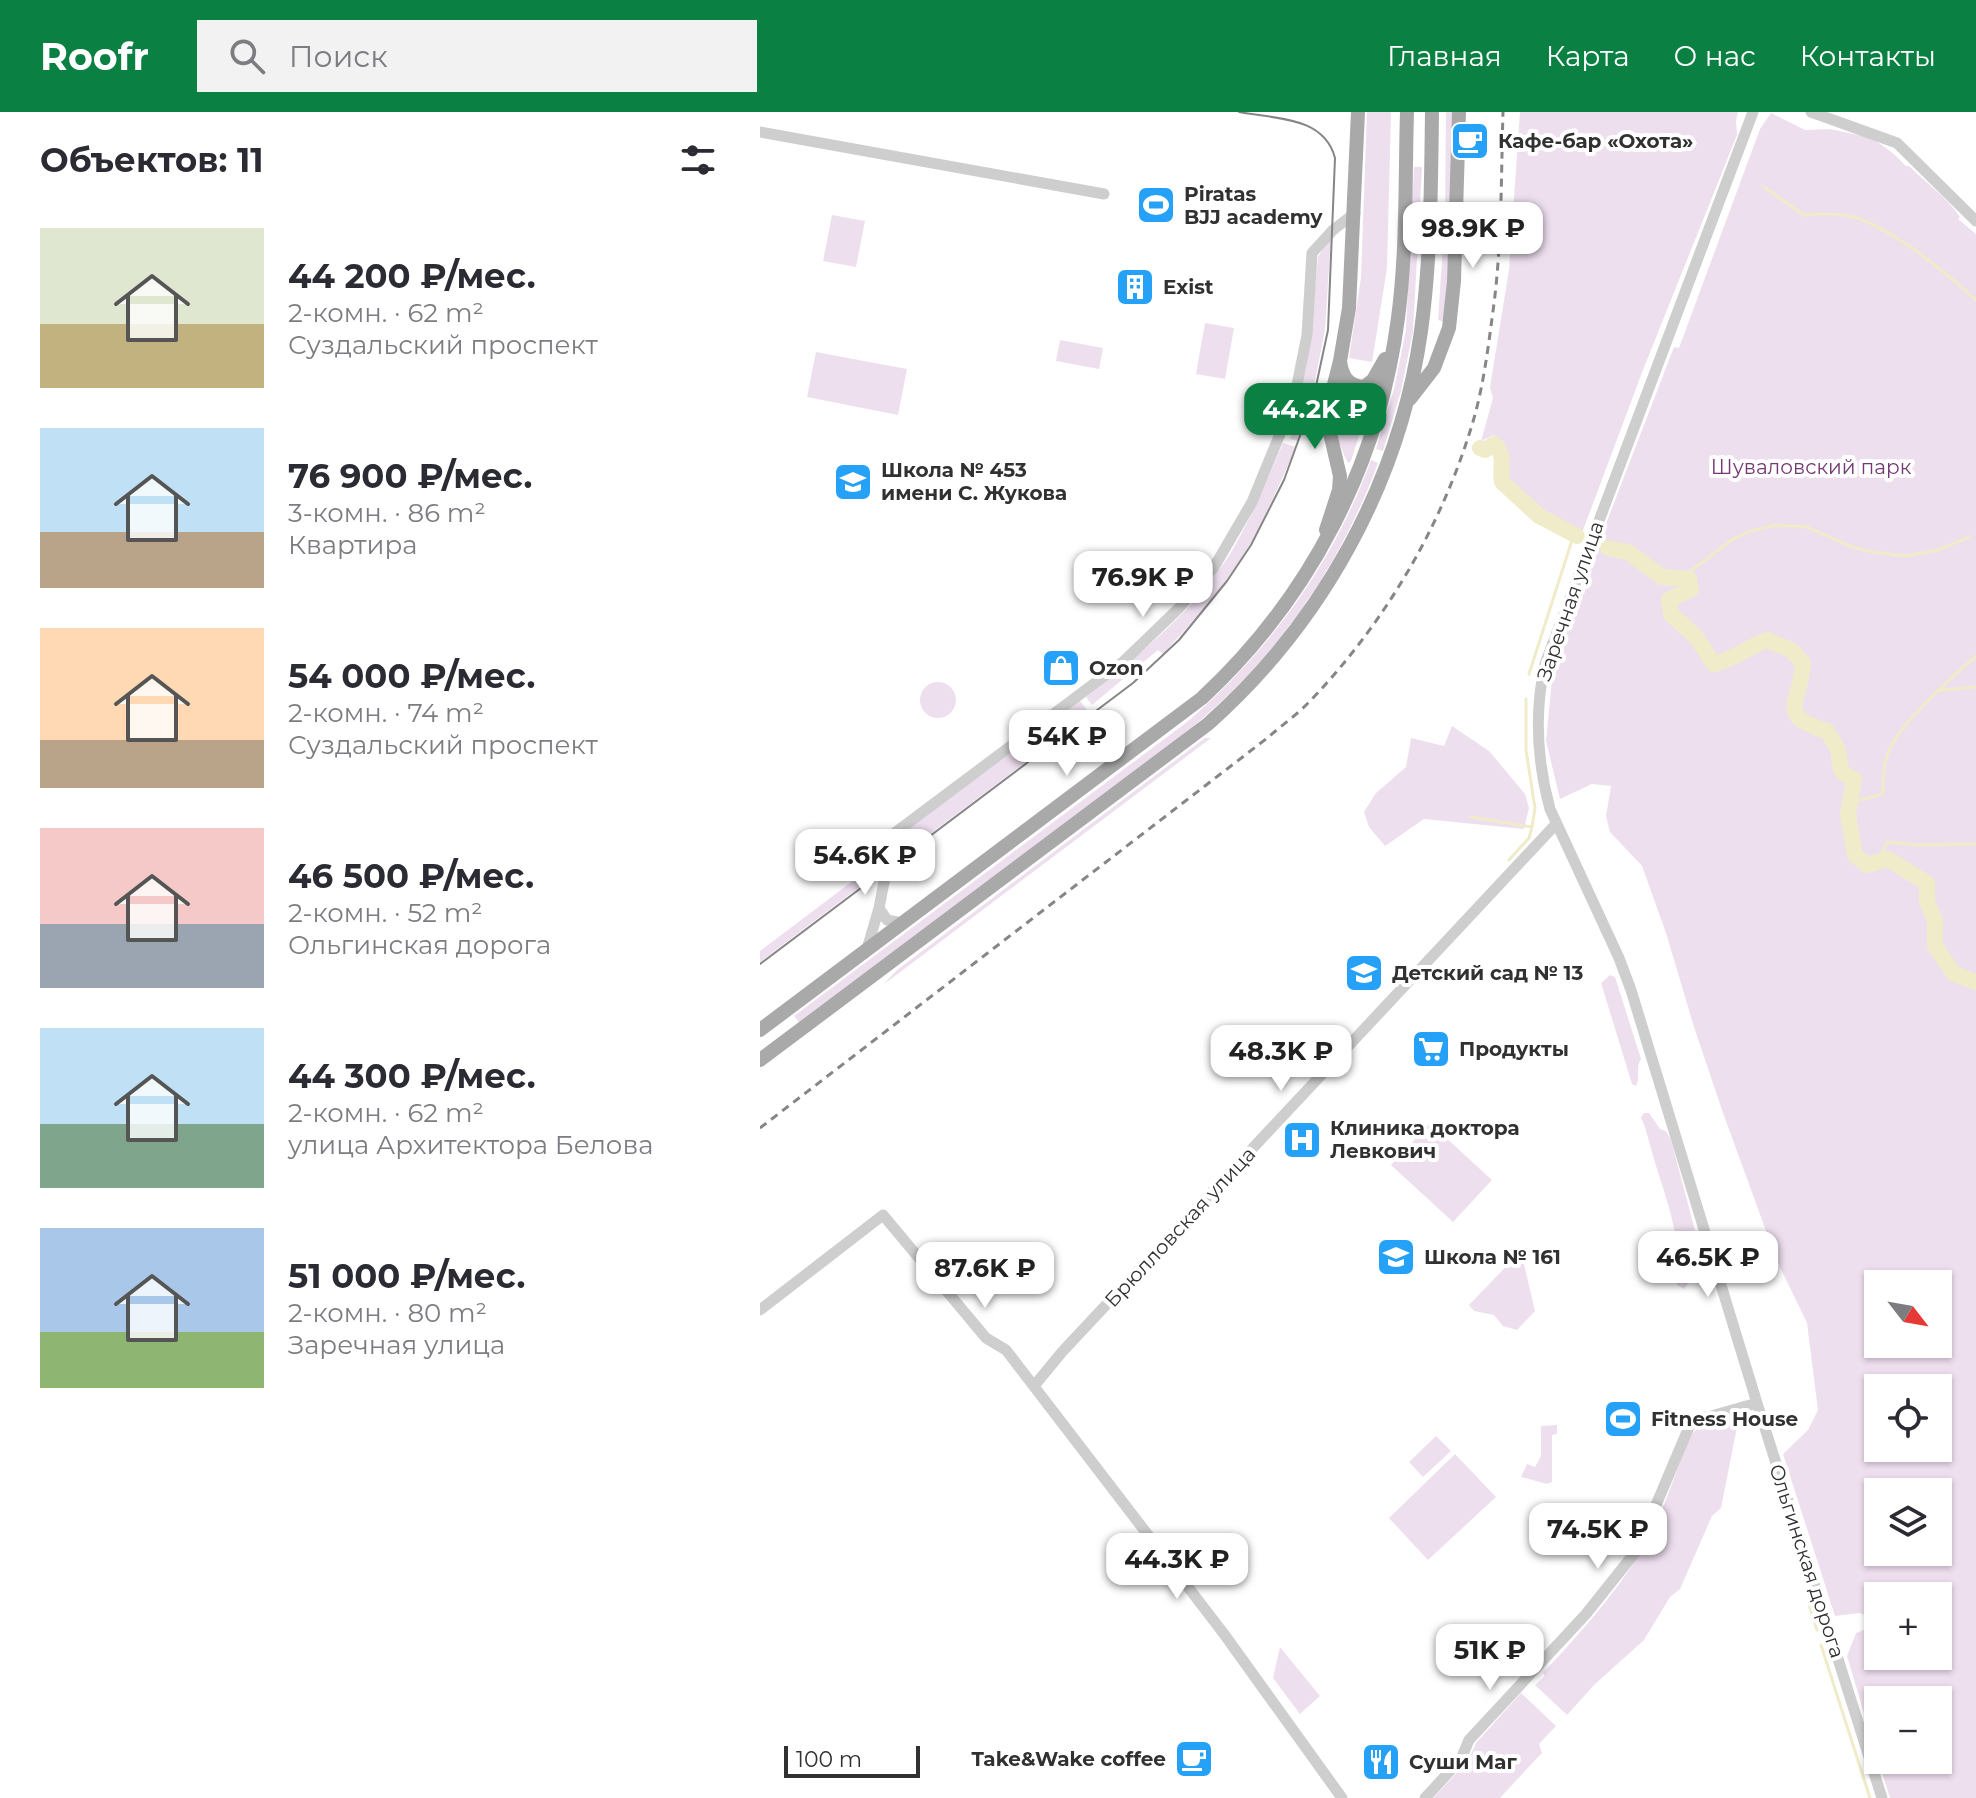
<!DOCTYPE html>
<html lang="ru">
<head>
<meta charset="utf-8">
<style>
	:root { --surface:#fff; --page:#f2f2f3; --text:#2b2b33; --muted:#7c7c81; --accent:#0b8043 }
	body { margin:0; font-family:Montserrat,sans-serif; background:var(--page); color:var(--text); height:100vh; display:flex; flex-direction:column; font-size:30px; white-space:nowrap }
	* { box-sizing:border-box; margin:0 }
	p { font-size:26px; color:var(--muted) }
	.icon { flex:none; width:44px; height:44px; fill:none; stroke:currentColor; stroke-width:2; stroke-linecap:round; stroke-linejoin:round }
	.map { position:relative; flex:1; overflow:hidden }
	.sheet { display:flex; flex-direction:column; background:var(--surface); width:760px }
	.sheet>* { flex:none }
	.needle { width:52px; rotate:121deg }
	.buttons { position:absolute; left:1104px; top:1158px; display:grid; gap:16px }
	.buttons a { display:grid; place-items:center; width:88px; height:88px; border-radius:0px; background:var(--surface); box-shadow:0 2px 6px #0004; font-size:40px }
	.scale { position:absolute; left:24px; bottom:20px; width:136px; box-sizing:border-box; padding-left:8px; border:4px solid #313131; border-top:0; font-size:22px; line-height:28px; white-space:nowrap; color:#313131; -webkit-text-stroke:6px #fff; paint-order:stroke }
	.price { position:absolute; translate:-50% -68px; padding:0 18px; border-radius:16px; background:#fff; color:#222; font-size:26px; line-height:52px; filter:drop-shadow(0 2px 4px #0008) }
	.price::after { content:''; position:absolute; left:50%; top:48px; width:24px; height:18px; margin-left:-12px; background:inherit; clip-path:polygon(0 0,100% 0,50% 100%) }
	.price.active { background:var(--accent); color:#fff }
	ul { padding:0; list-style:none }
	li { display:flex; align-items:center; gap:24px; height:200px; padding:0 40px }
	li span { display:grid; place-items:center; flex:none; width:224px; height:160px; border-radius:0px; color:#555 }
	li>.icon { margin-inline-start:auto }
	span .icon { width:96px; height:96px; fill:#fffc; stroke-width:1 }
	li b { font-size:34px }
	h2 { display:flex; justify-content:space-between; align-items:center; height:96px; padding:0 40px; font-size:34px }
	header { display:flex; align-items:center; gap:48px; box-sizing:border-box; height:112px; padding:0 40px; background:var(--accent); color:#fff }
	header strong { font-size:38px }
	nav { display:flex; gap:44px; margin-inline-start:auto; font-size:28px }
	.search { width:560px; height:72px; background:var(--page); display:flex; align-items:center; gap:20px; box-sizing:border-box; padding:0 28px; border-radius:0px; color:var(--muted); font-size:30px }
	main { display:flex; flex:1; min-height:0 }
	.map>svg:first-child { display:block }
</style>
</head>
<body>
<header>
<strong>Roofr</strong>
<div class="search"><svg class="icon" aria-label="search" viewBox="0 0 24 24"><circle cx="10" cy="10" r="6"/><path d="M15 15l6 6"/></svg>Поиск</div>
<nav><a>Главная</a><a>Карта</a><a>О нас</a><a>Контакты</a></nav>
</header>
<main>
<section class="sheet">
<h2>Объектов: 11<svg class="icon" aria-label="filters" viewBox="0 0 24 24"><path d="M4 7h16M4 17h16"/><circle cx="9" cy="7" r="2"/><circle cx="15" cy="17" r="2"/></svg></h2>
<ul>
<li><span style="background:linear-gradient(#dfe7d0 60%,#c2b280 0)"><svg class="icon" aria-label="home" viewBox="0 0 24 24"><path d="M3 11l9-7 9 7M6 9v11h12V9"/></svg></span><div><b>44 200 ₽/мес.</b><p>2-комн. · 62 m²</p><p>Суздальский проспект</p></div></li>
<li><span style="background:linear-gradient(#bfe0f5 65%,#b9a48a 0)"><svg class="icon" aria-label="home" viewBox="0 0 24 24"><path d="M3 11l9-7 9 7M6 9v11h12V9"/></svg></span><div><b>76 900 ₽/мес.</b><p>3-комн. · 86 m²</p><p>Квартира</p></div></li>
<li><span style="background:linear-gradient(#ffd9b3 70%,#b9a48a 0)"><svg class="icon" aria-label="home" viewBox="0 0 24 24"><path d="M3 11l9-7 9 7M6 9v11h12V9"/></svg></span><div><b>54 000 ₽/мес.</b><p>2-комн. · 74 m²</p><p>Суздальский проспект</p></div></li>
<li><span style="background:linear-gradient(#f6c9c9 60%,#9aa5b1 0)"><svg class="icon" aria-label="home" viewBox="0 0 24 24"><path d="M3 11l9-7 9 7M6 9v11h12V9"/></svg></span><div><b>46 500 ₽/мес.</b><p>2-комн. · 52 m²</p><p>Ольгинская дорога</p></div></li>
<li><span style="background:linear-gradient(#bfe0f5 60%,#7fa58c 0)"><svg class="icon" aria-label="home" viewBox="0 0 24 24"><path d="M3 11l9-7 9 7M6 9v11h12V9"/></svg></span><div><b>44 300 ₽/мес.</b><p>2-комн. · 62 m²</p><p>улица Архитектора Белова</p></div></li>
<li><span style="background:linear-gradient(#a9c7e8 65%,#8fb573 0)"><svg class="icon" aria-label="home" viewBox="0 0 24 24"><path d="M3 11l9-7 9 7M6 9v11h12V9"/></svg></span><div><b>51 000 ₽/мес.</b><p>2-комн. · 80 m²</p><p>Заречная улица</p></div></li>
</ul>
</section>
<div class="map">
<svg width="1216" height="1686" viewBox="0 0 1216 1686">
	<rect width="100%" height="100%" fill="#fff"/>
	<path fill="#eedfef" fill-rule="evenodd" d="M607,0H631L627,156L612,250L589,246L601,166Z
		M686,0H695L685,210L678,208L685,105Z
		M760,0H978L976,9L977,23L883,258L822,421L787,404L762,387L744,362C745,347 746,335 734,323L721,329L733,286L730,275L749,158Z
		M1011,1L1045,18L1070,17L1112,26L1134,42L1146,54H1149C1166,71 1188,86 1200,105L1198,107L1216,122V1686H1130L1118,1648H1178V1588H1118V1648L1087,1544L1096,1521L1109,1516V1505L1100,1501L1075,1504L1023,1342L1048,1318L1058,1298L1047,1211L1017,1149L963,1001L934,915L906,821L882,754L850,720L846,704L851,674L832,672L800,687L786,629L794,547L914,235L919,236L1000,17ZM1118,1172H1178V1232H1118ZM1118,1276H1178V1336H1118ZM1118,1380H1178V1440H1118ZM1118,1484H1178V1544H1118Z
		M654,55H662L653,219L641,279L623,339L616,337L634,277L646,218Z
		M72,103L105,109L96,155L63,149Z
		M571,125L565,218L551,288L538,329L530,327L532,320L528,319L546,257L558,145Z
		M445,211L474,216L465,267L436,262Z
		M300,228L343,236L339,257L296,249Z
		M56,240L147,257L138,303L47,285Z
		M580,275L599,282L610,280L612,283L591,349L588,351C575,326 572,302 580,275Z
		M523,331L536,335C522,367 508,399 491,430C467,472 435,507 403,542L398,538L332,593L326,585C378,544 434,499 470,442C491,407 507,368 523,331Z
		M611,348L618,351C580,454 517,546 431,616L39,910L34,904L427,610C509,539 574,451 611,348Z
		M160 588a18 18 0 1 1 36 0a18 18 0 1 1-36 0Z
		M320,589L330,602L134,749L138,729L144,720Z
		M692,614L729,639L765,682L769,696L764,717L664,707L625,734L609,715L604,700L616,681L646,655L651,626L684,634Z
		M445,626H451L123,873L137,858Z
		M115,744L124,749L123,757L0,850V839L98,765L94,759Z
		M850,863L855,865L881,947C875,956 881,965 876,974L872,972L841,871Z
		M884,1001H889L900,1017L906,1019L911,1028L942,1145L944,1152L924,1177L917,1173C924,1137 907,1088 896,1054C891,1038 888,1022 881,1005Z
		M670,1011L732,1068L693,1110L631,1053Z
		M761,1139L775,1199L757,1218L743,1214L734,1203L714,1199L709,1193Z
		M973,1302L975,1309L978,1310L961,1396L952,1404L920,1477L910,1485L884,1528L834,1573L807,1603L775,1573L785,1564L783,1561C818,1523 853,1485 880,1441C902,1406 914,1365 928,1327C939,1311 955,1308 973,1302Z
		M797,1313V1322L792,1323V1370L787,1372L761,1365L767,1352L775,1355L781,1344V1314Z
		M676,1324L691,1339L663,1365L649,1350Z
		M695,1342L736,1385L668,1448L629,1406Z
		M520,1535L560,1584L540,1602L513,1566Z
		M761,1581L796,1614L779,1632L782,1641L778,1645L740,1686H673L708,1649L716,1631Z"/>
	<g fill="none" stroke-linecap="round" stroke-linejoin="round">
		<path stroke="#f0ebc9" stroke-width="3" d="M1004,75L1044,103C1060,102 1077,101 1093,105C1133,116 1185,160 1216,188
			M921,466L973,427L991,419L1016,413L1047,415L1090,434L1112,440L1145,444L1175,439L1210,425
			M769,562L814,422
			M1180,578L1216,575
			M766,587V638L775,696L772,715
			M1091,690L1123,682C1123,668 1123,656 1127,644C1136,614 1192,565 1216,544
			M711,705L772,715L769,726L749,748
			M1118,750L1127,730L1157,733L1216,732
			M1049,1493L1057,1518
			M1061,1533L1110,1686"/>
		<path stroke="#f0ebc9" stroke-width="16" d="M720,336L725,338L734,332C747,344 739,355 742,370L779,404L817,424
			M848,436L868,440L902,465L929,467L931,477L909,488L911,502L936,525L954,552C973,548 989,534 1007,528L1031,538L1043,551C1041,591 1014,603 1067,619C1070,625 1076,632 1078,639C1082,654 1076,661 1094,667L1088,703L1095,743L1107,753L1128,747L1167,771V789L1175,809V834L1194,862L1216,870"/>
		<path stroke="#cecece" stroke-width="11" d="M993,0L785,552C774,601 777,649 790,697L859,846L871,878L997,1291L1122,1686
			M1051,0L1137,31L1216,109
			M0,20L344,82
			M119,796L129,744L124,729L363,550L419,496L453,457L492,390L534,288L547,223L552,141L573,118L595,101
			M107,837L119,796L127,808L143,811
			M0,1198L123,1103L226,1226L246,1238L464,1522L582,1686
			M274,1274L302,1240L796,712
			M665,1686L701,1647L709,1628L826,1502L877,1438L929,1315L937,1308L997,1291"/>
		<path stroke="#a9a9a9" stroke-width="14" d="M580,249C582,264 587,273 604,275L613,268L625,247
			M650,287L674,256L689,216L694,169L699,0
			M566,418L579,378L580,364L570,321L569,292L580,249L589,196L598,0
			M0,918L442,586C550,486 619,352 638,206C647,138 645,68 647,0
			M0,948L448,612C562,511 640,370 661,219C671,147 671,73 672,0"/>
		<path stroke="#868686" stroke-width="2" d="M0,852L373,571L419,528L467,469L491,433L524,368L553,288L568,218L575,46C564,4 515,7 479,0"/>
		<path stroke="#868686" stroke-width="3" stroke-dasharray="8 6" stroke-linecap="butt" d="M0,1016L506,627C521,614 538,602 552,587C626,509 681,415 712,313C723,277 728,237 733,199C742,134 741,66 743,0"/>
	</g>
	<defs>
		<symbol id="cafe-square" viewBox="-11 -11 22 22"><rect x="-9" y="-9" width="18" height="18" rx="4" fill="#25a2f7" stroke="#fff"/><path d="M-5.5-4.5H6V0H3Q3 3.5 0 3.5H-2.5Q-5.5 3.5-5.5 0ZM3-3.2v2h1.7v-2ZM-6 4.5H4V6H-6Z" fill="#fff"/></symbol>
		<symbol id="stadium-square" viewBox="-11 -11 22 22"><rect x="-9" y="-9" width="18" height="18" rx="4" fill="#25a2f7" stroke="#fff"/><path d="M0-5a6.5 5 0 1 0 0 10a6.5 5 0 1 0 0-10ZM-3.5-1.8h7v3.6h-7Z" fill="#fff"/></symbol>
		<symbol id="building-square" viewBox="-11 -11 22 22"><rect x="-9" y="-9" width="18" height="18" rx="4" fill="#25a2f7" stroke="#fff"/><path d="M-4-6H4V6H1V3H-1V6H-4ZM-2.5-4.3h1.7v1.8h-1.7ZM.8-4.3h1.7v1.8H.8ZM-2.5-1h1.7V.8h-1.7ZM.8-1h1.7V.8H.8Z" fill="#fff"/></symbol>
		<symbol id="school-square" viewBox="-11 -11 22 22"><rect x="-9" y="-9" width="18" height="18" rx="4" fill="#25a2f7" stroke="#fff"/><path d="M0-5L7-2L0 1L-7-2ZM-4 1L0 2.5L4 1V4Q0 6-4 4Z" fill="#fff"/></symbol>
		<symbol id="shop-square" viewBox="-11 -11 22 22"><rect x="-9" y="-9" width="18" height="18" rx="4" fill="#25a2f7" stroke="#fff"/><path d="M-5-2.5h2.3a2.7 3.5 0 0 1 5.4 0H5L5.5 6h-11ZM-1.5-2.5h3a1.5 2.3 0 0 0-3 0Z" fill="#fff"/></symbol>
		<symbol id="supermarket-square" viewBox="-11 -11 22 22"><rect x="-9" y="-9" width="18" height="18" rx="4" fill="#25a2f7" stroke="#fff"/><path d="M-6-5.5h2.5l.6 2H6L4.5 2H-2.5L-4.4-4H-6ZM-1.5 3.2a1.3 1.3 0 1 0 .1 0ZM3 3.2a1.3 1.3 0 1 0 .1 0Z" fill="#fff"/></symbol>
		<symbol id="hospital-square" viewBox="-11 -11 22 22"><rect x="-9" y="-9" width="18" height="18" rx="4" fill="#25a2f7" stroke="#fff"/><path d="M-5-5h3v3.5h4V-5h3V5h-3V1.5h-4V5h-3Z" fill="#fff"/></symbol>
		<symbol id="restaurant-square" viewBox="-11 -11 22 22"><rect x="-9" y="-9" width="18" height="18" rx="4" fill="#25a2f7" stroke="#fff"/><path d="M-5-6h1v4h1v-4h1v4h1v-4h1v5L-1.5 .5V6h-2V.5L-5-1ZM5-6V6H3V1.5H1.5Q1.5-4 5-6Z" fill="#fff"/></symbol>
	</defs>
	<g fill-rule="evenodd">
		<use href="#cafe-square" x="688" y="7" width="44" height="44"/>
		<use href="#stadium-square" x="374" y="71" width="44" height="44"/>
		<use href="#building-square" x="353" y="153" width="44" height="44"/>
		<use href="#school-square" x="71" y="348" width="44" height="44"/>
		<use href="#shop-square" x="279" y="534" width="44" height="44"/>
		<use href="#school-square" x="582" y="839" width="44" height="44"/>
		<use href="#supermarket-square" x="649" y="915" width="44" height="44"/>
		<use href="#hospital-square" x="520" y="1006" width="44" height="44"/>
		<use href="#school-square" x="614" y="1123" width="44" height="44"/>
		<use href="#stadium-square" x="841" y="1285" width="44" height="44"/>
		<use href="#cafe-square" x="412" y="1625" width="44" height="44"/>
		<use href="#restaurant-square" x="599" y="1628" width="44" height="44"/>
	</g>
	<g text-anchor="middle" stroke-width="8" stroke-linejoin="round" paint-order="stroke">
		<g font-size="20" font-weight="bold" fill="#313131" stroke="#fff" text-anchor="start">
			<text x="738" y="36">Кафе-бар «Охота»</text>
			<text x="424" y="89">Piratas<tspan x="424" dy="23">BJJ academy</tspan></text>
			<text x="403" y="182">Exist</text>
			<text x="121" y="365">Школа № 453<tspan x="121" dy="23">имени С. Жукова</tspan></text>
			<text x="329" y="563">Ozon</text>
			<text x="632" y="868">Детский сад № 13</text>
			<text x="699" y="944">Продукты</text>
			<text x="570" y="1023">Клиника доктора<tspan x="570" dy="23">Левкович</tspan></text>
			<text x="664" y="1152">Школа № 161</text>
			<text x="891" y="1314">Fitness House</text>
			<text x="406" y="1654" text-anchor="end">Take&amp;Wake coffee</text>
			<text x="649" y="1657">Суши Маг</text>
		</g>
		<g font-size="20" fill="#733972" stroke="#fff">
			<text x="1051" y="362">Шуваловский парк</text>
		</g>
		<g font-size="20" fill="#313131" stroke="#fff">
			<text transform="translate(810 489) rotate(-71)" y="7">Заречная улица</text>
			<text transform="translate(420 1115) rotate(-47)" y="7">Брюлловская улица</text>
			<text transform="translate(1047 1449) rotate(72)" y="7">Ольгинская дорога</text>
		</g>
	</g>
</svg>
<div class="buttons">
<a><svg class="needle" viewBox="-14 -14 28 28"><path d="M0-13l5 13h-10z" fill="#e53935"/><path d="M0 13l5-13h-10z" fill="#7c7c81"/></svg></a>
<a><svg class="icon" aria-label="locate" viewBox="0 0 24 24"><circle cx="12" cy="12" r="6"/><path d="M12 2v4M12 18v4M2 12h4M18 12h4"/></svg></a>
<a><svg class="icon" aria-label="layers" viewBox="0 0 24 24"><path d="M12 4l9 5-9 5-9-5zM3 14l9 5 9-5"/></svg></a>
<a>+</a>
<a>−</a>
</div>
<div class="scale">100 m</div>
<b class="price" style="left:713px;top:158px">98.9K ₽</b>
<b class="price active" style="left:555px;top:339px">44.2K ₽</b>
<b class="price" style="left:383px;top:507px">76.9K ₽</b>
<b class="price" style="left:307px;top:666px">54K ₽</b>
<b class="price" style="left:105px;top:785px">54.6K ₽</b>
<b class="price" style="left:521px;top:981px">48.3K ₽</b>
<b class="price" style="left:948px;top:1187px">46.5K ₽</b>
<b class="price" style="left:225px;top:1198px">87.6K ₽</b>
<b class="price" style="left:838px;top:1459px">74.5K ₽</b>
<b class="price" style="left:417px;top:1489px">44.3K ₽</b>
<b class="price" style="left:730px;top:1580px">51K ₽</b>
</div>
</main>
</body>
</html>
